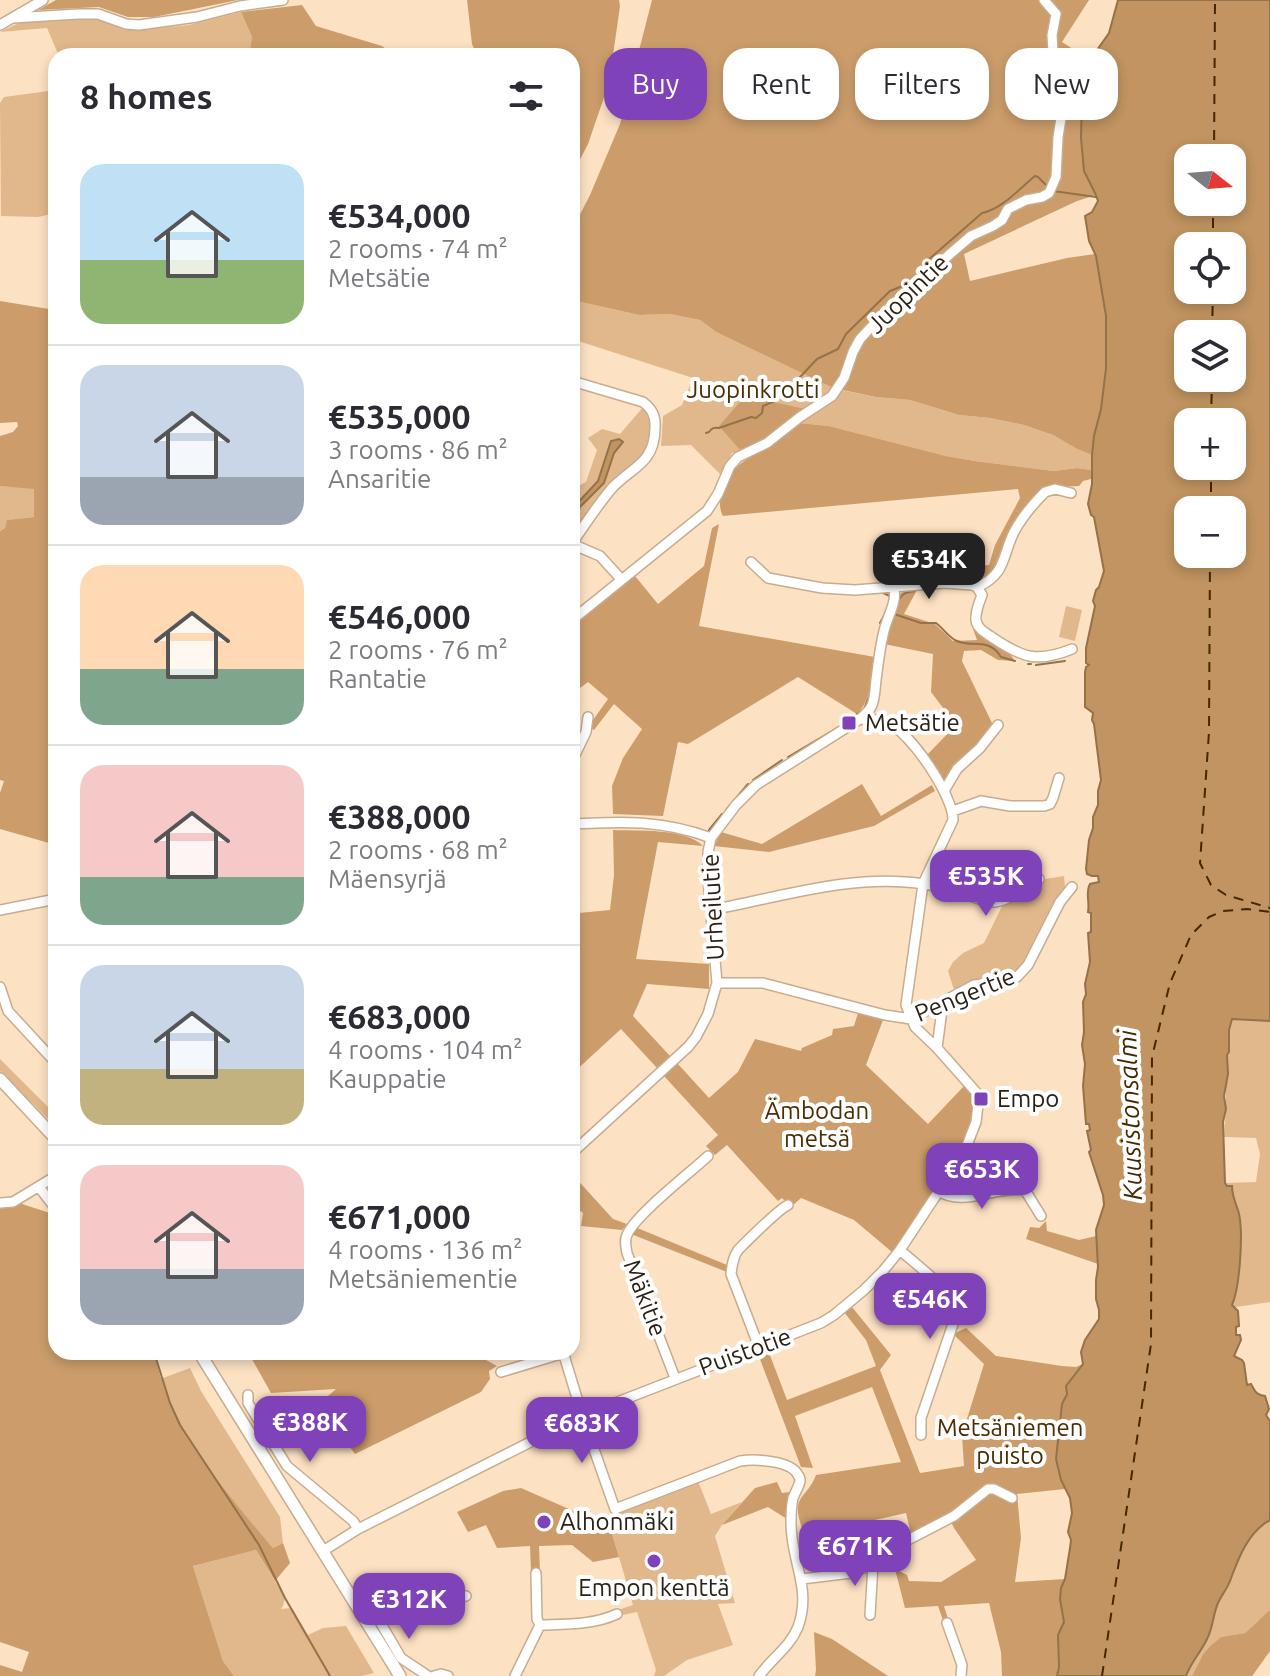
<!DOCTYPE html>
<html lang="en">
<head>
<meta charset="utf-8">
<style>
	:root { --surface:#fff; --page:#f2f2f3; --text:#2b2b33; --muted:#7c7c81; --line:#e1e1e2; --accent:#8042b8 }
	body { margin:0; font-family:Ubuntu,sans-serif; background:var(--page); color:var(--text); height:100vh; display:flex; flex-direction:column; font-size:30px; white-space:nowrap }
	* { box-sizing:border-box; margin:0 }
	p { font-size:26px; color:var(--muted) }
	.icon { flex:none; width:44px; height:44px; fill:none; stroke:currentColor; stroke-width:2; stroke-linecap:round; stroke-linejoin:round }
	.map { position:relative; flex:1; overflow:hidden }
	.panel { position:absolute; left:48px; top:48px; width:532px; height:1312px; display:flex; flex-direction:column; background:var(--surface); border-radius:24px; box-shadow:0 4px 12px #0003 }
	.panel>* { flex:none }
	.guide { position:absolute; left:604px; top:48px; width:546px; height:72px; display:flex; gap:16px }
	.needle { width:52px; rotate:107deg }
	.fabs { position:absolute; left:1174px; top:144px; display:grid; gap:16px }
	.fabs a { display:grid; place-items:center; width:72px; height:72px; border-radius:16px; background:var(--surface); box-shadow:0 4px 12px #0003; font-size:40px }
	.price { position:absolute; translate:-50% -68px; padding:0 18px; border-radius:16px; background:var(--accent); color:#fff; font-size:26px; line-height:52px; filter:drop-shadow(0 2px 4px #0008) }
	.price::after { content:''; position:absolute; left:50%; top:48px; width:24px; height:18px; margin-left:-12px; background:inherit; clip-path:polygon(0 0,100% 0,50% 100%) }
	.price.active { background:#222; color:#fff }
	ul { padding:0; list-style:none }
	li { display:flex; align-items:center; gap:24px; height:200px; padding:0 32px }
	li+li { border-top:2px solid var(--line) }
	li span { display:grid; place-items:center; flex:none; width:224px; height:160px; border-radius:24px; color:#555 }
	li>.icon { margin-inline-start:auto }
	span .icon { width:96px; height:96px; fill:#fffc; stroke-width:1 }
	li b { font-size:34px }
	h2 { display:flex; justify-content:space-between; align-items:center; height:96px; padding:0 32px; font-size:34px }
	.chip { padding:0 28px; border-radius:24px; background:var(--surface); box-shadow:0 4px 12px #0003; font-size:28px; line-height:72px }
	.chip.active { background:var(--accent); color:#fff }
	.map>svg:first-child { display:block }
</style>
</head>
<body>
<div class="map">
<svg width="1270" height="1676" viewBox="0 0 1270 1676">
	<rect width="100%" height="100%" fill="#fde1c3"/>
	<path fill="#e1b88b" d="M241,12L252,37L249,56H59L47,28L0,32L21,22L95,18L130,28L148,29L189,25Z
		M56,90V213L38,217L1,216L0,103L4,97Z
		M572,300L639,315L670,314L700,320L716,332L833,388L805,409L741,451L732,453L720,474L691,445L661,446L663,416L682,405L693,378L572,339Z
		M841,390L876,397L910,400L959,415L990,418L1024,425L1053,435L1077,449L1092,455L1091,470L1077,468L1054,471L975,461L946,456L829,426L799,423L831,401Z
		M644,406L651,416V446L572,536V489L586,482L597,450L588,438L602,429L620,434Z
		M0,486L34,488V517L8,520L5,528L0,531Z
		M1066,606L1082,610L1075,641L1059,637Z
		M1064,876L1065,887C1054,907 1028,968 1009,976C991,983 973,981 954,990L948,971L953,962L963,953L984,943L1005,900L1045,879Z
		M1232,1019L1270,1021V1302L1236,1307H1232V1305C1246,1268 1237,1224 1231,1186H1227L1225,1183L1256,1182L1260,1154L1256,1138L1224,1137C1224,1126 1226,1116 1226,1106C1226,1087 1226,1068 1229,1050C1231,1039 1228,1030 1232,1019Z
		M0,1059L56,1115V1127L0,1071Z
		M190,1368L201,1391L280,1517L283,1543L273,1548C241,1511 202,1468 180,1424C172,1410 166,1394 160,1379Z
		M698,1481L711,1514L742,1502L722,1525L715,1536L735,1603L718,1604L733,1645L687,1660L664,1676H654L656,1670L637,1612L618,1616V1610L633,1605L607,1516Z
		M1270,1493V1651L1252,1676L1259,1620L1245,1633L1221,1637L1210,1646L1203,1654L1192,1676H1158Z
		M256,1550L285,1598L283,1606L281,1609L292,1608L308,1635L323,1628L346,1626L374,1673L362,1676H234L223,1661L193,1566Z"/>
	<path fill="#cc9d6b" d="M56,0H238L154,17H128L99,7L38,10Z
		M467,0H619L620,6L609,83L588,144L572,175V56H477L472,44Z
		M652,0H1089L1062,42L1090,60L1082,97L1081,138L1084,171L1096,195L1077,201L964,254L970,281L1067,258L1095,254C1109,303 1109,356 1101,407C1098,423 1094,439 1092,455L1077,449L1053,435L1024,425L990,418L959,415L910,400L876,397L833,388L716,332L700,320L670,314L639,315L572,300V230L590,195L620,124Z
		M302,5L316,26L382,46L396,56H249L252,37L241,12Z
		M56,270V845L0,829V793L4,781L0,780V531L5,528L7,520L34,517V489L0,486V436L13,432L18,426L17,422L0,423V301L49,309Z
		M747,399H759L805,409L781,431L741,451L719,426L739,403Z
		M799,423L829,426L946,456L975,461L1054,471L1077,468L1091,470V479L1083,481L1079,486L1053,487L1031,501L1010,528L992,573C983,582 975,582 963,580L973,576L977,566L989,565L995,545L1020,498L1018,489L723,516C715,502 724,479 735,469C744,459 757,454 767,447C779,440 789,432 799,423Z
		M719,524L699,626L875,657C872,677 872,699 857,714L798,677L688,744L678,742L663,816L613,814L612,786L623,758L642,729L614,704L594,730L588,727L608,699L588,682L572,694V626L635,576L658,604L704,566L712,528Z
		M908,590H917L904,614L935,624L953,641L977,640L973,629L1010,654L1015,661L998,660L981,650L964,651L962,661L992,723L982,739L947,780H942L927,755L956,725L931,692L933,654L884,644L897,599L901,593Z
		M862,784L881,816L932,785L935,791L874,826L769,852L714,846L721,832L762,844Z
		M613,830C637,831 686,828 703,846L658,842L636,959L709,964V989L647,984L633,1016L670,1056L657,1068L621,1029L572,1074V913H574L572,885L577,884L579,913L610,910L614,875Z
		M858,1013L883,1020L866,1065L928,1124L965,1085L972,1094L974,1104V1116L965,1145L892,1252L854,1220L801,1198L791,1207L782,1198L778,1201L727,1145L715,1155L706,1146L718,1135L664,1076L678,1064L709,1098L738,1072L755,1039L801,1051L802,1048L832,1035L833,1029L854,1026Z
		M572,1174L613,1219L627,1224L622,1230L581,1226L583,1213L572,1205Z
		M19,1203L56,1215V1352H154C170,1429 223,1489 273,1548L283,1543L290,1563L275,1581L256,1550L193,1566L223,1661L234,1676H0V1665L22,1672L29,1652L0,1642V1209L10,1207Z
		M1046,1221L1047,1231L1079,1240L1096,1236L1098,1264L1026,1239L1030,1227L1039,1228Z
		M635,1227L727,1265V1272L631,1234Z
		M852,1307L891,1355L880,1370L920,1473L964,1466L962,1435L984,1364L953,1334L966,1328L996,1356L1062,1366L1076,1367L1083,1364L1072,1377L1062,1404L1056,1459L1065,1489L1017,1494L1021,1538L1015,1582L1065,1579L1061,1588L1064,1622L1058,1635L1059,1667L1057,1676H1002L1001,1652L989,1603L944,1606L949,1622L944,1623L938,1606L905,1608L895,1569L907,1575L909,1581L941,1582L976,1560L954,1528L948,1515L911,1534L906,1513L839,1528H802C790,1495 807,1499 816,1475L901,1462L872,1387L795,1416L813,1468L801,1467L758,1354L768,1350L787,1400L876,1366L866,1340L844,1312Z
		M248,1352H487L485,1356L486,1360L497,1366L489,1371L490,1379L481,1392L355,1454L337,1430L329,1436L305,1416L336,1389L271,1393Z
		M777,1482L782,1493L790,1492L787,1519L768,1507L722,1525L755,1488Z
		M521,1488L610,1527L619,1557L593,1562L572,1545L539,1546L540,1572H531L530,1546L497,1548L486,1525L468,1532L457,1512L503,1491Z
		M1270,1610V1651L1252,1676H1192L1203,1654L1210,1646L1221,1637L1245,1633Z
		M814,1632L832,1639L888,1676H815L816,1670Z"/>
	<path fill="#c19461" stroke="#94724a" stroke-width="2" fill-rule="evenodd" d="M1118,0H1270V1021L1232,1019L1229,1030V1052L1227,1055L1228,1074L1224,1096L1226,1109L1223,1122L1225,1183L1227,1186H1232C1232,1195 1235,1202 1238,1210C1244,1228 1240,1287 1232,1305L1238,1311L1239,1326L1236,1327V1335H1240L1241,1340L1234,1356L1242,1360L1244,1363L1247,1385L1251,1384C1255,1391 1256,1395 1265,1396L1269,1409L1266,1415L1270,1421V1520C1248,1532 1238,1559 1230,1581C1227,1589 1221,1596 1218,1603C1213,1614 1213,1628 1207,1639C1201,1652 1191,1662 1186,1676H1057L1059,1667L1058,1635L1064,1622L1060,1599L1061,1588L1065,1579L1070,1548L1071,1540L1068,1532L1072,1513L1070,1498L1061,1480L1056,1459L1062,1404L1067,1394L1066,1386L1083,1364L1081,1352L1085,1340L1099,1319V1310L1096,1299V1280L1098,1267L1096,1230L1104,1205L1103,1195L1089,1152L1091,1150L1087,1131L1090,1130L1089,1124H1086L1083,1086L1085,1064L1082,1045L1084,1032L1083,1002L1086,994L1085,984L1090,962L1088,933L1091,932V913L1088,912C1090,901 1085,893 1090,884L1099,882L1098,876H1092L1087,874L1086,869L1089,840L1093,828V817L1098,805V791L1101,780L1094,724L1092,720L1093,713L1085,707V672L1086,667L1089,665L1086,663V648L1095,606L1093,601L1096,590L1099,587L1104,571L1094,517L1091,515L1088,504L1092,484V455L1094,436L1101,409L1106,368V316L1096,256L1089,241L1085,216L1092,212L1098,201L1095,193L1084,171L1081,138L1082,97L1090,60L1109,33ZM1188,158H1232V202H1188ZM1188,246H1232V290H1188ZM1188,334H1232V378H1188ZM1188,422H1232V466H1188ZM1188,510H1232V554H1188Z
		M619,439L623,442L614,453L604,483L572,515V509L598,481L611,441Z"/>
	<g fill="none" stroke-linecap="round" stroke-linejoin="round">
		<path stroke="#94724a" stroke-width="2" d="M1053,191L1096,197
			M706,433L709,432C712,428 714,427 719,428L751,417L756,418L762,413L763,406L775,401L779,392L787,391L817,359L838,349L846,334L890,291L915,281L920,276L927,261L982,213C1002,209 1019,189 1035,176L1038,177L1048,187
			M830,593L852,594
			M870,593L881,592L890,596
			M898,602C902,593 906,592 915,591
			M895,612L894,614L921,623H936C943,628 949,638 957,641C972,648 989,637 1001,657L1015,661
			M880,623L887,610
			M1028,664H1031
			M1036,665L1065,661
			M843,724L864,709L870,694
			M788,757L837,728
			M753,780L782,760
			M726,810L748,784
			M709,830L722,814
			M154,1352L170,1403L180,1425L259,1545L285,1598L330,1676"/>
		<path stroke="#462700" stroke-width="2" stroke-dasharray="10 8" stroke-linecap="butt" d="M1214,158L1215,0
			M1213,246V202
			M1212,334L1213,290
			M1211,422L1212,378
			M1211,510V466
			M1210,554L1209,732L1200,863L1211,885L1226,895L1270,908
			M1102,1676L1151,1344L1152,1057L1170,983L1191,935L1209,917L1223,911L1247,909L1270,912"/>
		<defs>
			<path id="minor" d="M13,18L78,14H98L126,24L139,25L197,17L240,6L283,0
				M0,25L43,0
				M572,381L643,402C652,409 656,416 655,429C654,463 634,466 613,487C598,504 585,525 572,543
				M572,544L600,556L621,579
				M751,562L768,578L822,588L855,590L945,583L972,585L977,587L982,595C979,603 975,612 976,620C977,629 986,633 993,638C1023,658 1037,663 1072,649
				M977,587C1006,575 1002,556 1014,532C1022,517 1033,504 1045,492L1055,489L1071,493
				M572,620L707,511L718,494L730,466L738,457L767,443L800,417L832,396L844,378L853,352L860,339L887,310L907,292L923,284L935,267L971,236L993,226L1002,220L1008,209L1026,200L1042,197L1049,193L1056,177L1058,137L1064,100V91L1053,52L1052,35L1056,14L1044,0
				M572,761L586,732L588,717
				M944,791L957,769L980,748L998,725
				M953,811L981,801L1010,806H1044L1050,804L1053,798L1059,778
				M572,824C621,821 664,820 711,838
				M0,910L56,899
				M711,910C781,897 852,873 924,884C938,886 952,890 966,894C974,897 986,903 995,902C1010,900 1027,888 1039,879
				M717,983H763L885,1015L911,1019L974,985L1008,981L1017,977L1028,965L1060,902L1072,887
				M0,987L8,1011L56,1063
				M937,1048L943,1002
				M572,1153L688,1047L696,1037L708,1014L717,983L708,879V852L711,838L736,805L756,785L860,719C864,715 870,711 872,705C875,698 875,688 876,680C878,664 880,647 884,631C887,617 897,603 894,589
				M39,1187L56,1209
				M939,1191C962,1208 998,1185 1025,1190L1041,1216
				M0,1203L13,1202L56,1176
				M900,1250C916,1265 952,1289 954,1311C955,1313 953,1323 953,1324L921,1418V1435
				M759,1347L731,1274C732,1265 733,1257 738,1250C747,1241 779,1209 788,1205
				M563,1352L584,1421L615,1509L740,1461C754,1459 791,1460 798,1475C799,1476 800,1479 800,1481C799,1486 795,1493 793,1498C791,1506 791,1515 791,1523C791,1562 812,1588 798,1627C790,1647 771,1659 759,1676
				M501,1372L564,1353
				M675,1378L627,1253C626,1246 624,1241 627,1235C634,1216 691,1172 708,1156
				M248,1395V1403L287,1466L353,1521L358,1529
				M323,1551L358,1529L584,1415L821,1323L834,1315L864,1290L883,1271L900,1250L964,1153L976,1122L978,1105L976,1092L937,1048L915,1027L906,1005L923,884L953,820C954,797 909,729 886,722C878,719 868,720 860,719
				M536,1573L537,1619L540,1625
				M802,1579L851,1573L884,1559L906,1541L954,1516L988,1489H994L1012,1498
				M870,1615L873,1564
				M947,1623L962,1665L961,1676
				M428,1676L401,1658L376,1615L387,1607L466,1596
				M434,1676L441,1674L448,1676
				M515,1676L540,1625C567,1624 593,1625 617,1614"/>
			<path id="major" d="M0,1079L56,1139
				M199,1352L400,1676"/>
		</defs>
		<use href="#minor" stroke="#c7ac90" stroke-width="12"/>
		<use href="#major" stroke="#c7ac90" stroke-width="14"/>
		<use href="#minor" stroke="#fff" stroke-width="9"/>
		<use href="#major" stroke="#fff" stroke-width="11"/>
	</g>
	<g fill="#8042b8" stroke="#fff" stroke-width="3">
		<rect x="841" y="715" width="16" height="16" rx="4"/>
		<rect x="973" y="1091" width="16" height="16" rx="4"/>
		<circle cx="544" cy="1522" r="8"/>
		<circle cx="654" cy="1561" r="8"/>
	</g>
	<g text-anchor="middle" stroke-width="8" stroke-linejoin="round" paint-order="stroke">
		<g font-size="24" fill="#2b2116" stroke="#fff">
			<text transform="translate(908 294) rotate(-44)" y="8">Juopintie</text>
			<text transform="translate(713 907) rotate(-93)" y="8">Urheilutie</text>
			<text transform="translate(965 995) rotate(-22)" y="8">Pengertie</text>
			<text transform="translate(645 1298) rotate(69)" y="8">Mäkitie</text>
			<text transform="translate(745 1352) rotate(-20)" y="8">Puistotie</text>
		</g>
		<g font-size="24" fill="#4c2d02" stroke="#fff">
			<text x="753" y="398">Juopinkrotti</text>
			<text x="817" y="1119">Ämbodan<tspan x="817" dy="28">metsä</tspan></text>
			<text x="1010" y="1436">Metsäniemen<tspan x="1010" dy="28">puisto</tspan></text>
		</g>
		<g font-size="24" fill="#2b2116" stroke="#fff" text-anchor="start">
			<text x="865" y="731">Metsätie</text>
			<text x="997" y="1107">Empo</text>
			<text x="560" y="1530">Alhonmäki</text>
			<text x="654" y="1596" text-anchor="middle">Empon kenttä</text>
		</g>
		<g font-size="26" font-style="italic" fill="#462700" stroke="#fff">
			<text transform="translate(1130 1115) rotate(-92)" y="9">Kuusistonsalmi</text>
		</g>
	</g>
</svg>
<div class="fabs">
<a><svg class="needle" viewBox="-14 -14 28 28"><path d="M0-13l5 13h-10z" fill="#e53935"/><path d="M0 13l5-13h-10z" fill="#7c7c81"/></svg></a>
<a><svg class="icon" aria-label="locate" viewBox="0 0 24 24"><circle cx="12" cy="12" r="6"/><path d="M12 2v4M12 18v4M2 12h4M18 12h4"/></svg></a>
<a><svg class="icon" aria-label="layers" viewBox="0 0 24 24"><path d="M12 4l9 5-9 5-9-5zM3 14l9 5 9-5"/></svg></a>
<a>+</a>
<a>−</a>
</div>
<b class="price active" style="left:929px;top:601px">€534K</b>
<b class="price" style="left:986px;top:918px">€535K</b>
<b class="price" style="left:982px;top:1211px">€653K</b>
<b class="price" style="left:930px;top:1341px">€546K</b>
<b class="price" style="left:310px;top:1464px">€388K</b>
<b class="price" style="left:582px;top:1465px">€683K</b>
<b class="price" style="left:855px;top:1588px">€671K</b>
<b class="price" style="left:409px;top:1641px">€312K</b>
<div class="guide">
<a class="chip active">Buy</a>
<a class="chip">Rent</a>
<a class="chip">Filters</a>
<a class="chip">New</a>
</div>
<section class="panel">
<h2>8 homes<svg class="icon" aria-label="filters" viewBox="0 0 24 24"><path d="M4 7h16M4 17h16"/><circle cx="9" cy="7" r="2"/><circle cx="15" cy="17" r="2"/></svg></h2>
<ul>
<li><span style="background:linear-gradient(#bfe0f5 60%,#8fb573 0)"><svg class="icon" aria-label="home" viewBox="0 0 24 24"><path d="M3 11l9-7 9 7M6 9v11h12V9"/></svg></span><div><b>€534,000</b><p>2 rooms · 74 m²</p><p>Metsätie</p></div></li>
<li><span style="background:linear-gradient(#c9d6e8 70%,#9aa5b1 0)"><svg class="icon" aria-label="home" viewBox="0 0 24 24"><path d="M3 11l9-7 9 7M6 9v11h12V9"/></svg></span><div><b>€535,000</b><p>3 rooms · 86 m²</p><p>Ansaritie</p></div></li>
<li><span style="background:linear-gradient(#ffd9b3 65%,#7fa58c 0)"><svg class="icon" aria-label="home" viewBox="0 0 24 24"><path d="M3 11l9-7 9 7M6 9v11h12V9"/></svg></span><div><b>€546,000</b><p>2 rooms · 76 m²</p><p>Rantatie</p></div></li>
<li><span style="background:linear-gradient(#f6c9c9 70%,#7fa58c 0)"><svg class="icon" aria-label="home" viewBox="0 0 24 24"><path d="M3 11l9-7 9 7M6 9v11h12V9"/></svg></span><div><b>€388,000</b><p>2 rooms · 68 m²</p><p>Mäensyrjä</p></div></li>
<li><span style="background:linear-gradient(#c9d6e8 65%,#c2b280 0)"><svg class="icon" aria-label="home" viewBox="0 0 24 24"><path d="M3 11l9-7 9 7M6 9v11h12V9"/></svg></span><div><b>€683,000</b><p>4 rooms · 104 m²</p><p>Kauppatie</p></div></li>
<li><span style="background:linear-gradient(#f6c9c9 65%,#9aa5b1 0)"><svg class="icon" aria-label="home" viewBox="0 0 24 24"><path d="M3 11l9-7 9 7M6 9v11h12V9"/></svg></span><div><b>€671,000</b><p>4 rooms · 136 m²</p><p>Metsäniementie</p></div></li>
</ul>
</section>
</div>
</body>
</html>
